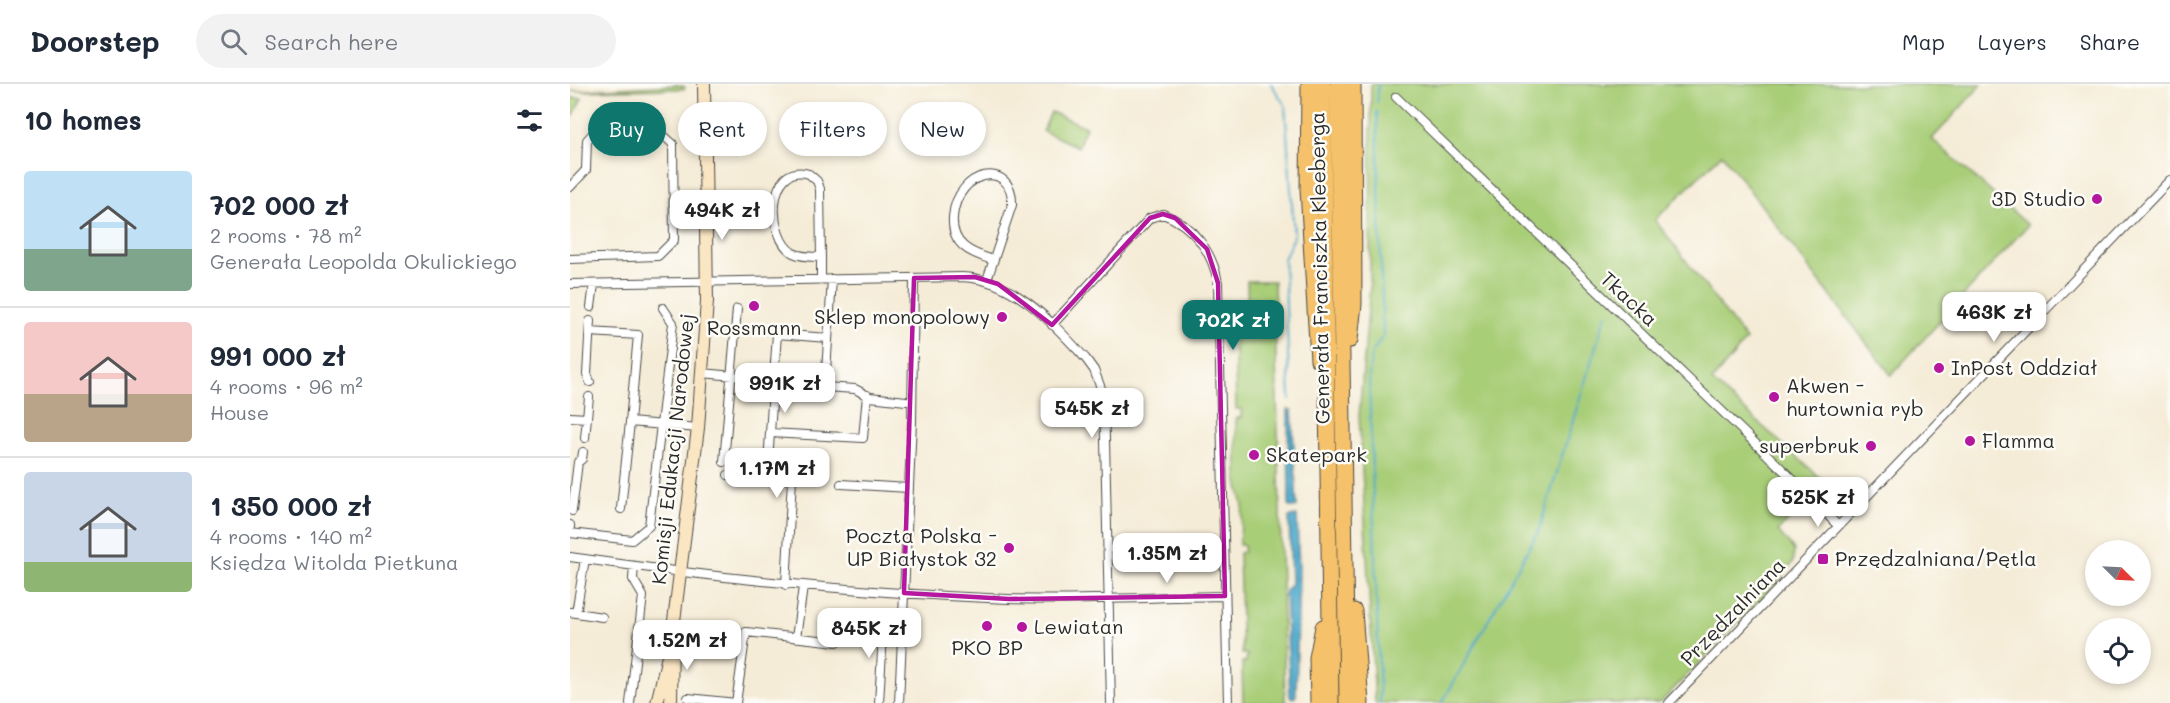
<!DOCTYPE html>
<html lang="en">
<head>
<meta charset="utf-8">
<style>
	:root { --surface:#fff; --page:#f2f2f3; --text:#1f2937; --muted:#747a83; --line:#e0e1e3; --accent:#0f766e }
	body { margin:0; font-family:Mali,sans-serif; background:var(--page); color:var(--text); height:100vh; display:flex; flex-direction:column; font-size:22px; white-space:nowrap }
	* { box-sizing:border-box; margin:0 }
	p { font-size:20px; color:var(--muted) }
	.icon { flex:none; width:33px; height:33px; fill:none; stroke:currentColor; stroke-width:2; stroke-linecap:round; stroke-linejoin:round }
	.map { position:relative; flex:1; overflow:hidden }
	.drawer { display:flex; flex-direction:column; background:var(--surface); width:570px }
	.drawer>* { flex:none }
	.hud { position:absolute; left:18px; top:18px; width:570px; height:54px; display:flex; gap:12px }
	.needle { width:39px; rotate:114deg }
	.tools { position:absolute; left:1515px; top:456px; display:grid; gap:12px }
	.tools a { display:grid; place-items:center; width:66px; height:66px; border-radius:50%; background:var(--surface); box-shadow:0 3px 9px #0003; font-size:30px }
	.price { position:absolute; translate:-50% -51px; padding:0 14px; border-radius:12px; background:#fff; color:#222; font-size:20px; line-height:39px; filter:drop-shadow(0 2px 3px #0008) }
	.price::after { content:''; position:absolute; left:50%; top:36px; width:18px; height:14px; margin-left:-9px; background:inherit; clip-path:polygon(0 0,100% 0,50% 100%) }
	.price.on { background:var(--accent); color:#fff }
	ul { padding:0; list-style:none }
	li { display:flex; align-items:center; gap:18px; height:150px; padding:0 24px }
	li+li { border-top:2px solid var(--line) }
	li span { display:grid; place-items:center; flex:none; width:168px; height:120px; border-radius:6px; color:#555 }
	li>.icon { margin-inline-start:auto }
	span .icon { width:72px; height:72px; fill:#fffc; stroke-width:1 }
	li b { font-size:26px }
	h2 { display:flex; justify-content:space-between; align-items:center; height:72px; padding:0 24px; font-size:26px }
	.tag { padding:0 21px; border-radius:27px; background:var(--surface); box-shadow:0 3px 9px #0003; font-size:21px; line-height:54px }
	.tag.on { background:var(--accent); color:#fff }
	header { display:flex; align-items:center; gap:36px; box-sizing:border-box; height:84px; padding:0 30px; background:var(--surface); border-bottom:2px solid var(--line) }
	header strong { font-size:28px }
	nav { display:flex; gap:33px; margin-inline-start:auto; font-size:21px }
	.search { width:420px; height:54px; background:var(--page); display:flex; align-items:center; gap:15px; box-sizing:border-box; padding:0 21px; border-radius:33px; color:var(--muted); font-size:22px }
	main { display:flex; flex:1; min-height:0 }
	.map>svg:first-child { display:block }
</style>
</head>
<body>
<header>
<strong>Doorstep</strong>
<div class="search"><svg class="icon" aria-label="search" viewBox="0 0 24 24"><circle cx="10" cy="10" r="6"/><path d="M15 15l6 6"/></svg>Search here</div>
<nav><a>Map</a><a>Layers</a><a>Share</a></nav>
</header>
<main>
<section class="drawer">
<h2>10 homes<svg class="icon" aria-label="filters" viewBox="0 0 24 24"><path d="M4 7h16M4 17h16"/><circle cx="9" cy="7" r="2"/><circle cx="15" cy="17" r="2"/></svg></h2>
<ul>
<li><span style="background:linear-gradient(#bfe0f5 65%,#7fa58c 0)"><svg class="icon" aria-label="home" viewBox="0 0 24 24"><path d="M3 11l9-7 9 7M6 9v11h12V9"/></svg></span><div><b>702 000 zł</b><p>2 rooms · 78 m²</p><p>Generała Leopolda Okulickiego</p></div></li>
<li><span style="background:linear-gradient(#f6c9c9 60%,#b9a48a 0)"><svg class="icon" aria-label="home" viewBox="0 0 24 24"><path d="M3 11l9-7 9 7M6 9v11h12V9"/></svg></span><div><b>991 000 zł</b><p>4 rooms · 96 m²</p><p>House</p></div></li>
<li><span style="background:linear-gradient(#c9d6e8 75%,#8fb573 0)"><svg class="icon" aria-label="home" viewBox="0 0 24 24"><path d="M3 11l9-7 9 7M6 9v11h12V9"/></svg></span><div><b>1 350 000 zł</b><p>4 rooms · 140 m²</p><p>Księdza Witolda Pietkuna</p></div></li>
</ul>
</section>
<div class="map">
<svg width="1600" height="619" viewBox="0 0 1600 619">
	<rect width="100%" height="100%" fill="#fdfcf7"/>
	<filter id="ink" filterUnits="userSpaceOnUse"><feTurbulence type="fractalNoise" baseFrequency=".0167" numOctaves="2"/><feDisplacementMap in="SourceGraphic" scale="12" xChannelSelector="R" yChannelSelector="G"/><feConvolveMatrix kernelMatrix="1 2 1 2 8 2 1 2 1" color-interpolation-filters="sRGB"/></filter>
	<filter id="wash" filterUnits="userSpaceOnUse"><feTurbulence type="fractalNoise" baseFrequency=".008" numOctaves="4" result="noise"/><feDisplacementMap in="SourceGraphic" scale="24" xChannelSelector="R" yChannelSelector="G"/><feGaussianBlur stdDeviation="1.35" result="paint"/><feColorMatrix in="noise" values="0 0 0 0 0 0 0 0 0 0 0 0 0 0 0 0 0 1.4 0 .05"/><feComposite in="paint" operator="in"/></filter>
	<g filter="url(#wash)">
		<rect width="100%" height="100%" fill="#f5ecd7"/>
		<path fill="#a9ce78" stroke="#6a7c52" stroke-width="1.5" d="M801,0H1412L1362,55L1458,141L1321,291L1152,70L1085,136L1176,256L1142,297L1255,398L1208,447L1224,466L1223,478L1209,496L1090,619H805L789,332L800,203Z
			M108,1L115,3L114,5L0,7Z
			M0,14H12L0,38Z
			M481,28L516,43L508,63L473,47Z
			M677,197H704L715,616L719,619H673L672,578H676L677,570H672L669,469L674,468V461H669L673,421L667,398L666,334H671V325H666L664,235L678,234Z"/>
		<path fill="#4ba8ca" stroke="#3b6a7a" stroke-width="1.5" d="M718,326H722L727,423H719Z
			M727,432L729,488L726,612L723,614L720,612L715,507L721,500L719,433Z"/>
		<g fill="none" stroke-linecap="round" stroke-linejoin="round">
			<path stroke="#4ba8ca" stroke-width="2" d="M701,0L715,21L722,120L724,152L714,175L720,315
				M807,18L808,0
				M807,27L813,252L801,270L799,294L810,619
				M872,619L969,446L1036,230"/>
		</g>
	</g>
	<g filter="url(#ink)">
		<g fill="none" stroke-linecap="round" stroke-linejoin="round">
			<defs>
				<path id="street" d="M826,13L1242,414L1268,442
					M0,103L16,86L17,56L27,45L85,44L103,60L104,156L88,172L0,175
					M251,173L250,105L247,97L239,90C197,77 196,153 223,169C231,173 242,173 251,173V195
					M262,195L255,303L285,305L300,313L336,317
					M417,196L442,121C444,75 387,85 383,133C381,161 400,169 423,176
					M0,200L392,193C444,195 483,239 516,275L524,286L534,312L541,619
					M21,223L24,200
					M20,237L17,290L20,298
					M482,241L580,134L593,130C623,141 643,168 648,199L658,619
					M20,248L68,251L60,338L128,344
					M258,254L207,250L200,349L293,354L297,311
					M133,289L204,296
					M0,333L17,334
					M200,349L197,393L222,395L216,501
					M15,354L19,313
					M154,378L167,225
					M158,391L197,393
					M271,400L339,404
					M51,425L60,338
					M2,427L8,378L12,375L13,368
					M0,443V441
					M0,449L62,456L79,442L103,239L93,224
					M0,473C145,494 291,509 438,515C510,517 583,513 655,512
					M0,528L32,533
					M6,529L15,475
					M226,554L233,503
					M118,614L166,619L176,548L267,558
					M60,619L73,512L63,495L64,482
					M309,619L314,532
					M329,619L342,338L344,194
					M1099,619L1600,96"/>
				<path id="secondary" d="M87,619L98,572
					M101,619L102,553L128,344L137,217L134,0"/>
				<path id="highway" d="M739,0L738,105L748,276
					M753,0L761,619
					M768,0L777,619
					M780,256L784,220L783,0
					M784,527L791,619
					M748,619L747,574L753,543"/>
			</defs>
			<use href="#street" stroke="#494845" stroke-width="10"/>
			<use href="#secondary" stroke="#494845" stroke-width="14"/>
			<use href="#highway" stroke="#494845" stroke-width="17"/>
			<use href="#street" stroke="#fff" stroke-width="8"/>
			<use href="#secondary" stroke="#fbe6c4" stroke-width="12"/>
			<use href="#highway" stroke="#f5c16b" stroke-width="15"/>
		</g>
	</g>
	<path fill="none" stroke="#b5179e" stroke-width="4.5" stroke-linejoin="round" d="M593,130L605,134L637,165L648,199L655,512L439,515L334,509L344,194L405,193L428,200L482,241L580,134Z"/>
	<g fill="#b5179e" stroke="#fdfcf7" stroke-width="2">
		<circle cx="1527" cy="115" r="6"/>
		<circle cx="184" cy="222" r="6"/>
		<circle cx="432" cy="233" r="6"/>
		<circle cx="1369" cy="284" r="6"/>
		<circle cx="1204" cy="313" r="6"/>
		<circle cx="1400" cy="357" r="6"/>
		<circle cx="1301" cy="362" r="6"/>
		<circle cx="684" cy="371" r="6"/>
		<circle cx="439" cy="464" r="6"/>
		<rect x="1247" y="469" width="12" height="12" rx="3"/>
		<circle cx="417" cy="542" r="6"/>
		<circle cx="452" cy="543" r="6"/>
	</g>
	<g text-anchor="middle" stroke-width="5" stroke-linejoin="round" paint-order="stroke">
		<g font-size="20" fill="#2b2b2b" stroke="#fdfcf7" text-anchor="start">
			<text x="1515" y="122" text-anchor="end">3D Studio</text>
			<text x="420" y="240" text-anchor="end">Sklep monopolowy</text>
			<text x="184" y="251" text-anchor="middle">Rossmann</text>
			<text x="1381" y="291">InPost Oddział</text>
			<text x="1216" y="309">Akwen -<tspan x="1216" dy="23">hurtownia ryb</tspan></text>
			<text x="1412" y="364">Flamma</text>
			<text x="1289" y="369" text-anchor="end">superbruk</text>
			<text x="696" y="378">Skatepark</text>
			<text x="427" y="459" text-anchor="end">Poczta Polska -<tspan x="427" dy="23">UP Białystok 32</tspan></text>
			<text x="1265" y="482">Przędzalniana/Pętla</text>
			<text x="464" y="550">Lewiatan</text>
			<text x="417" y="571" text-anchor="middle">PKO BP</text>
		</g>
		<g font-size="20" fill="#2b2b2b" stroke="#fdfcf7">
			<text transform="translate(750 184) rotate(-91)" y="7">Generała Franciszka Kleeberga</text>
			<text transform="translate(1059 215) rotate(43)" y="7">Tkacka</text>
			<text transform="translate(103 365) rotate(-84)" y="7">Komisji Edukacji Narodowej</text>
			<text transform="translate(1163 528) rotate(-46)" y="7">Przędzalniana</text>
		</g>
	</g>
</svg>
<div class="tools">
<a><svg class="needle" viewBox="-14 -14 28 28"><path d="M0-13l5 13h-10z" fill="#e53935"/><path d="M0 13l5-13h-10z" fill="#747a83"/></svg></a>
<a><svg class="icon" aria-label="locate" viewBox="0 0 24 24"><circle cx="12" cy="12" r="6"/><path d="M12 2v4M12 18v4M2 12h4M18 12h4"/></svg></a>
</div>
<b class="price" style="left:152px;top:157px">494K zł</b>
<b class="price" style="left:1424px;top:259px">463K zł</b>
<b class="price on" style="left:663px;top:267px">702K zł</b>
<b class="price" style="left:215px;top:330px">991K zł</b>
<b class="price" style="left:522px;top:355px">545K zł</b>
<b class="price" style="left:207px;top:415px">1.17M zł</b>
<b class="price" style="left:1248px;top:444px">525K zł</b>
<b class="price" style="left:597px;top:500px">1.35M zł</b>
<b class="price" style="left:299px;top:575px">845K zł</b>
<b class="price" style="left:117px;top:587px">1.52M zł</b>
<div class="hud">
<a class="tag on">Buy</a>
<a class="tag">Rent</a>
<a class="tag">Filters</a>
<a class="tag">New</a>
</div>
</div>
</main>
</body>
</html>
